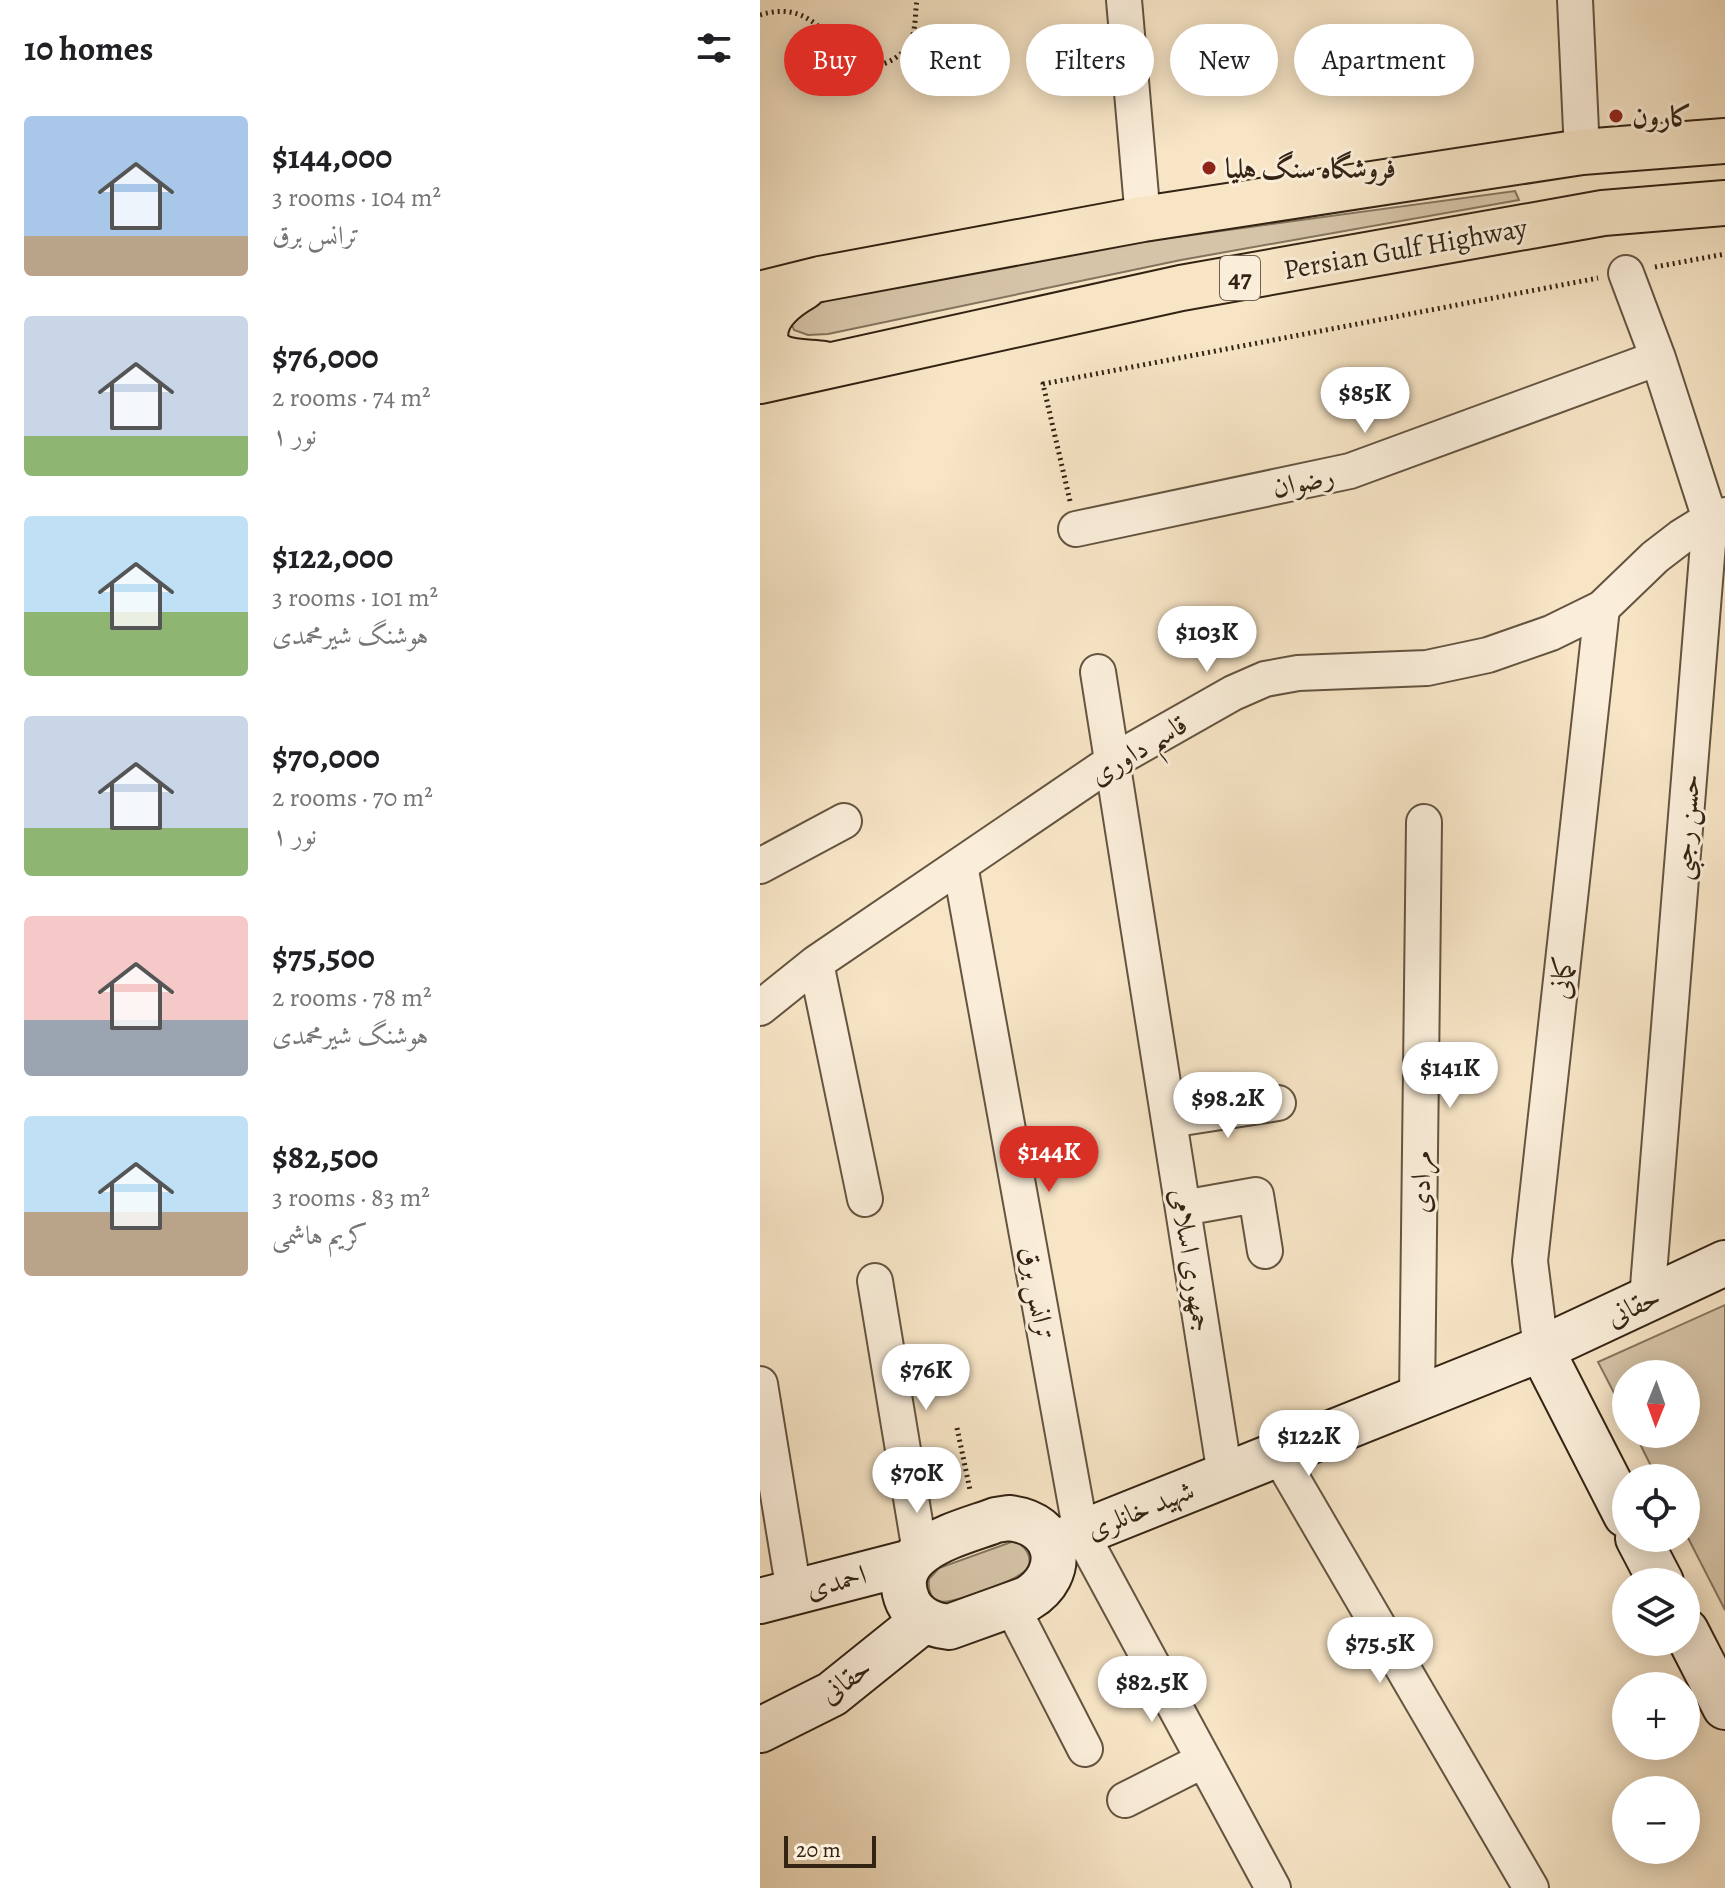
<!DOCTYPE html>
<html lang="en">
<head>
<meta charset="utf-8">
<style>
	:root { --surface:#fff; --page:#f6f6f6; --text:#202124; --muted:#757577; --accent:#d93025 }
	body { margin:0; font-family:Alegreya,Amiri,serif; background:var(--page); color:var(--text); height:100vh; display:flex; flex-direction:column; font-size:30px; white-space:nowrap }
	* { box-sizing:border-box; margin:0 }
	p { font-size:26px; color:var(--muted) }
	.icon { flex:none; width:44px; height:44px; fill:none; stroke:currentColor; stroke-width:2; stroke-linecap:round; stroke-linejoin:round }
	.map { position:relative; flex:1; overflow:hidden }
	.sheet { display:flex; flex-direction:column; background:var(--surface); width:760px }
	.sheet>* { flex:none }
	.hud { position:absolute; left:24px; top:24px; width:760px; height:72px; display:flex; gap:16px }
	.needle { width:52px; rotate:181deg }
	.buttons { position:absolute; left:852px; top:1360px; display:grid; gap:16px }
	.buttons a { display:grid; place-items:center; width:88px; height:88px; border-radius:50%; background:var(--surface); box-shadow:0 4px 20px #0003; font-size:40px }
	.scale { position:absolute; left:24px; bottom:20px; width:92px; box-sizing:border-box; padding-left:8px; border:4px solid #332313; border-top:0; font-size:22px; line-height:28px; white-space:nowrap; color:#332313; -webkit-text-stroke:6px #faeeda; paint-order:stroke }
	.price { position:absolute; translate:-50% -68px; padding:0 18px; border-radius:28px; background:#fff; color:#222; font-size:26px; line-height:52px; filter:drop-shadow(0 2px 4px #0008) }
	.price::after { content:''; position:absolute; left:50%; top:48px; width:24px; height:18px; margin-left:-12px; background:inherit; clip-path:polygon(0 0,100% 0,50% 100%) }
	.price.current { background:var(--accent); color:#fff }
	ul { padding:0; list-style:none }
	li { display:flex; align-items:center; gap:24px; height:200px; padding:0 24px }
	li span { display:grid; place-items:center; flex:none; width:224px; height:160px; border-radius:8px; color:#555 }
	li>.icon { margin-inline-start:auto }
	span .icon { width:96px; height:96px; fill:#fffc; stroke-width:1 }
	li b { font-size:34px }
	h2 { display:flex; justify-content:space-between; align-items:center; height:96px; padding:0 24px; font-size:34px }
	.pill { padding:0 28px; border-radius:36px; background:var(--surface); box-shadow:0 4px 20px #0003; font-size:28px; line-height:72px }
	.pill.current { background:var(--accent); color:#fff }
	main { display:flex; flex:1; min-height:0 }
	.map>svg:first-child { display:block }
</style>
</head>
<body>
<main>
<section class="sheet">
<h2>10 homes<svg class="icon" aria-label="filters" viewBox="0 0 24 24"><path d="M4 7h16M4 17h16"/><circle cx="9" cy="7" r="2"/><circle cx="15" cy="17" r="2"/></svg></h2>
<ul>
<li><span style="background:linear-gradient(#a9c7e8 75%,#b9a48a 0)"><svg class="icon" aria-label="home" viewBox="0 0 24 24"><path d="M3 11l9-7 9 7M6 9v11h12V9"/></svg></span><div><b>$144,000</b><p>3 rooms · 104 m²</p><p>ترانس برق</p></div></li>
<li><span style="background:linear-gradient(#c9d6e8 75%,#8fb573 0)"><svg class="icon" aria-label="home" viewBox="0 0 24 24"><path d="M3 11l9-7 9 7M6 9v11h12V9"/></svg></span><div><b>$76,000</b><p>2 rooms · 74 m²</p><p>نور ۱</p></div></li>
<li><span style="background:linear-gradient(#bfe0f5 60%,#8fb573 0)"><svg class="icon" aria-label="home" viewBox="0 0 24 24"><path d="M3 11l9-7 9 7M6 9v11h12V9"/></svg></span><div><b>$122,000</b><p>3 rooms · 101 m²</p><p>هوشنگ شیرمحمدی</p></div></li>
<li><span style="background:linear-gradient(#c9d6e8 70%,#8fb573 0)"><svg class="icon" aria-label="home" viewBox="0 0 24 24"><path d="M3 11l9-7 9 7M6 9v11h12V9"/></svg></span><div><b>$70,000</b><p>2 rooms · 70 m²</p><p>نور ۱</p></div></li>
<li><span style="background:linear-gradient(#f6c9c9 65%,#9aa5b1 0)"><svg class="icon" aria-label="home" viewBox="0 0 24 24"><path d="M3 11l9-7 9 7M6 9v11h12V9"/></svg></span><div><b>$75,500</b><p>2 rooms · 78 m²</p><p>هوشنگ شیرمحمدی</p></div></li>
<li><span style="background:linear-gradient(#bfe0f5 60%,#b9a48a 0)"><svg class="icon" aria-label="home" viewBox="0 0 24 24"><path d="M3 11l9-7 9 7M6 9v11h12V9"/></svg></span><div><b>$82,500</b><p>3 rooms · 83 m²</p><p>کریم هاشمی</p></div></li>
</ul>
</section>
<div class="map">
<svg width="965" height="1888" viewBox="0 0 965 1888">
	<rect width="100%" height="100%" fill="#f7e5c6"/>
	<filter id="stains"><feTurbulence type="fractalNoise" baseFrequency=".0025" numOctaves="4"/><feColorMatrix values="0 0 0 0 .2 0 0 0 0 .09 0 0 0 0 .02 0 0 0 .5 -.17"/></filter>
	<radialGradient id="worn" r=".72"><stop offset=".6" stop-color="#630" stop-opacity="0"/><stop offset="1" stop-color="#630" stop-opacity=".3"/></radialGradient>
	<path fill="#d6c4a8" stroke="#84745e" stroke-width="2" d="M755,191L759,200L421,260L68,334L48,335L34,330L30,320L47,302L255,259Z
		M965,1305V1610L926,1534V1478H897L875,1434H926V1374H866V1416L838,1362Z
		M254,1541C268,1546 277,1564 261,1574C250,1582 188,1606 178,1601C169,1597 168,1588 169,1579L179,1568Z"/>
	<g fill="none" stroke-linecap="round" stroke-linejoin="round">
		<defs>
			<path id="street" d="M364,0L383,219
				M815,0L822,152
				M866,273L898,358L950,519L887,1299
				M316,529L590,471L898,358
				M338,672L465,1475
				M200,865L321,1533L513,1888
				M0,866L84,821
				M56,963L105,1199
				M0,1008L56,963L353,761L473,693L505,679L538,673L667,668L728,655L791,633L842,608L895,557L921,537L950,519L965,515
				M409,1120L518,1103
				M423,1208L496,1195L505,1251
				M115,1281L160,1552
				M781,1349L770,1261L842,608
				M0,1384L34,1592
				M657,1398L664,822
				M518,1454L771,1888
				M251,1605L325,1749
				M365,1800L444,1760"/>
			<path id="secondary" d="M781,1349L866,1515
				M249,1518C300,1523 309,1574 267,1599L189,1627C172,1625 156,1619 148,1602C125,1549 202,1533 236,1520Z
				M878,1538L901,1582
				M291,1545L781,1349L965,1263
				M0,1601L151,1562
				M926,1631L965,1707
				M0,1730L72,1694L164,1620"/>
			<path id="highway" d="M44,287C25,298 0,316 6,343C9,349 13,354 19,357C32,363 50,362 64,364
				M0,294L60,279L383,219L822,152L965,141
				M0,381L421,288L843,213L965,203"/>
		</defs>
		<use href="#street" stroke="#645440" stroke-width="38"/>
		<use href="#secondary" stroke="#332313" stroke-width="48"/>
		<use href="#highway" stroke="#332313" stroke-width="48"/>
		<path stroke="#332313" stroke-width="5" stroke-dasharray="2 4" stroke-linecap="butt" d="M0,15C47,0 65,35 92,59C110,76 146,59 152,37C156,26 155,12 157,0
			M895,267L965,254
			M310,501L283,384L838,278
			M197,1428L210,1490"/>
		<use href="#street" stroke="#faeeda" stroke-width="34"/>
		<use href="#secondary" stroke="#faeeda" stroke-width="44"/>
		<use href="#highway" stroke="#f7e5c6" stroke-width="44"/>
	</g>
	<g fill="#8f2418" stroke="#faeeda" stroke-width="3">
		<circle cx="856" cy="116" r="8"/>
		<circle cx="449" cy="168" r="8"/>
	</g>
	<g text-anchor="middle" stroke-width="6" stroke-linejoin="round" paint-order="stroke">
		<rect fill="#faeeda" stroke="#6f604f" stroke-width="2" x="460" y="256" width="40" height="44" rx="6"/>
		<g font-size="26" font-weight="bold" fill="#332313">
			<text x="480" y="287">47</text>
		</g>
		<g font-size="28" font-weight="bold" fill="#332313" stroke="#faeeda" text-anchor="start">
			<text x="872" y="126">کارون</text>
			<text x="465" y="178">فروشگاه سنگ هلیا</text>
		</g>
		<g font-size="28" fill="#332313" stroke="#faeeda">
			<text transform="translate(645 248) rotate(-10)" y="10">Persian Gulf Highway</text>
			<text transform="translate(543 481) rotate(-12)" y="10">رضوان</text>
			<text transform="translate(378 749) rotate(-31)" y="10">قاسم داوری</text>
			<text transform="translate(925 827) rotate(-85)" y="10">حسن رجبی</text>
			<text transform="translate(801 978) rotate(-84)" y="10">کمانی</text>
			<text transform="translate(660 1182) rotate(-89)" y="10">مرادی</text>
			<text transform="translate(432 1260) rotate(81)" y="10">جمهوری اسلامی</text>
			<text transform="translate(278 1293) rotate(80)" y="10">ترانس برق</text>
			<text transform="translate(873 1306) rotate(-25)" y="10">حقانی</text>
			<text transform="translate(380 1509) rotate(-22)" y="10">شهید خانلری</text>
			<text transform="translate(76 1581) rotate(-15)" y="10">احمدی</text>
			<text transform="translate(85 1680) rotate(-36)" y="10">حقانی</text>
		</g>
	</g>
	<rect width="100%" height="100%" filter="url(#stains)"/>
	<rect width="100%" height="100%" fill="url(#worn)"/>
</svg>
<div class="buttons">
<a><svg class="needle" viewBox="-14 -14 28 28"><path d="M0-13l5 13h-10z" fill="#e53935"/><path d="M0 13l5-13h-10z" fill="#757577"/></svg></a>
<a><svg class="icon" aria-label="locate" viewBox="0 0 24 24"><circle cx="12" cy="12" r="6"/><path d="M12 2v4M12 18v4M2 12h4M18 12h4"/></svg></a>
<a><svg class="icon" aria-label="layers" viewBox="0 0 24 24"><path d="M12 4l9 5-9 5-9-5zM3 14l9 5 9-5"/></svg></a>
<a>+</a>
<a>−</a>
</div>
<div class="scale">20 m</div>
<b class="price" style="left:605px;top:435px">$85K</b>
<b class="price" style="left:447px;top:674px">$103K</b>
<b class="price" style="left:690px;top:1110px">$141K</b>
<b class="price" style="left:468px;top:1140px">$98.2K</b>
<b class="price current" style="left:289px;top:1194px">$144K</b>
<b class="price" style="left:166px;top:1412px">$76K</b>
<b class="price" style="left:549px;top:1478px">$122K</b>
<b class="price" style="left:157px;top:1515px">$70K</b>
<b class="price" style="left:620px;top:1685px">$75.5K</b>
<b class="price" style="left:392px;top:1724px">$82.5K</b>
<div class="hud">
<a class="pill current">Buy</a>
<a class="pill">Rent</a>
<a class="pill">Filters</a>
<a class="pill">New</a>
<a class="pill">Apartment</a>
</div>
</div>
</main>
</body>
</html>
